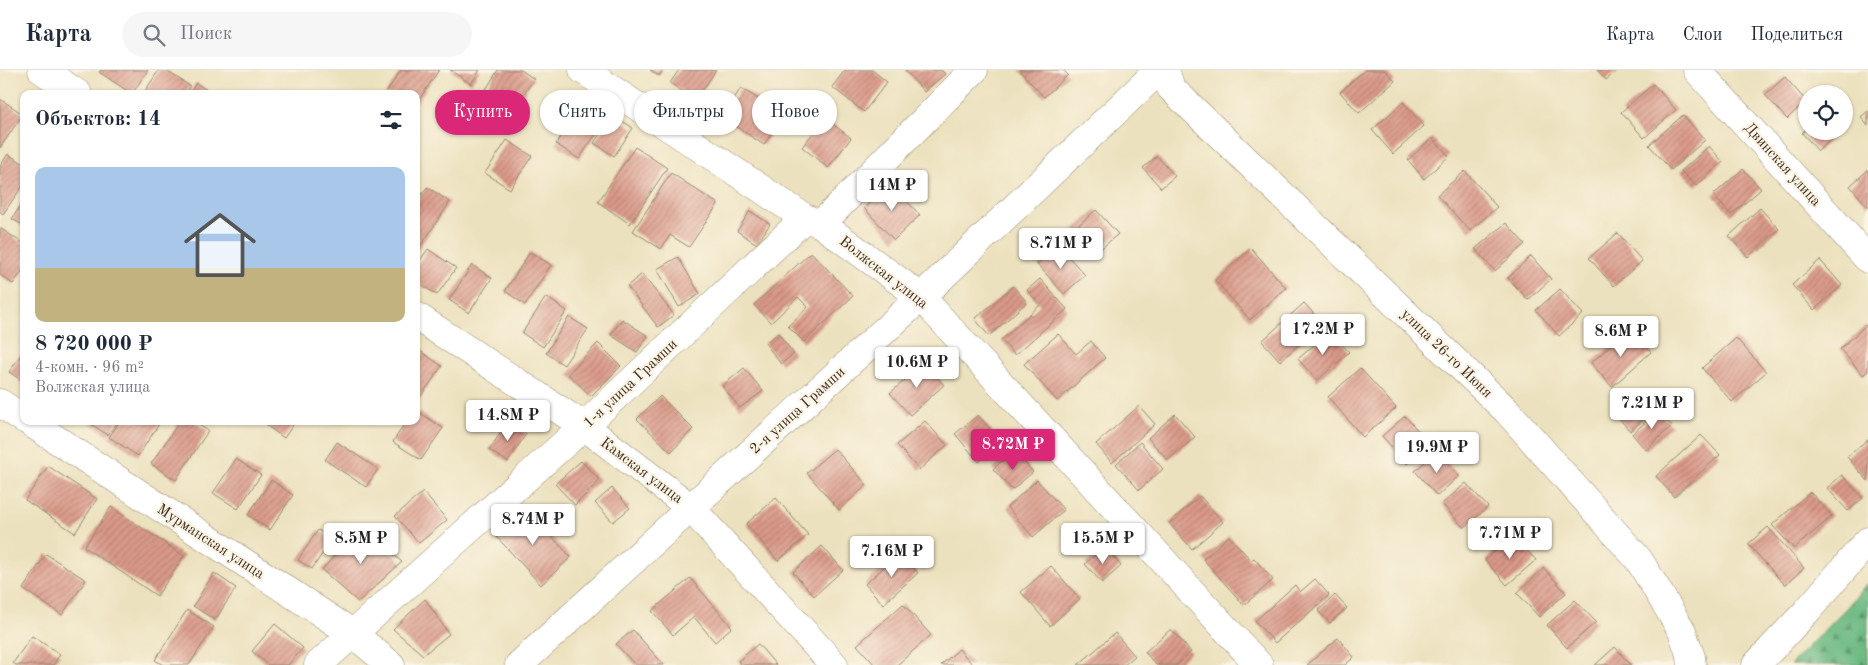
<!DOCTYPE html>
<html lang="ru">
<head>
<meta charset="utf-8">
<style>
	:root { --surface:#fff; --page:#f6f6f7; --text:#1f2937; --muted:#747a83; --line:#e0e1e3; --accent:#db2777 }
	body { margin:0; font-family:"Old Standard TT",serif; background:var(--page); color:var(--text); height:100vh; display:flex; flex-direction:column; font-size:19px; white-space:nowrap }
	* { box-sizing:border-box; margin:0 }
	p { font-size:16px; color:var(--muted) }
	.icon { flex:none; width:28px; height:28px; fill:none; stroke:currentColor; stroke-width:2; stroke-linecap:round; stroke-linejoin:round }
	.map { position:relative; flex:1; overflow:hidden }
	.drawer { position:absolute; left:20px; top:20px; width:400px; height:335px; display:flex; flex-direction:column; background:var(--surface); border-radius:10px; box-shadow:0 1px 4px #0004 }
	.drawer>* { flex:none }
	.guide { position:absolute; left:435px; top:20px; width:475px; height:45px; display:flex; gap:10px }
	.controls { position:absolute; left:1798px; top:15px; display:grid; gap:10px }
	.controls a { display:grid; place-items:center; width:55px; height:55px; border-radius:50%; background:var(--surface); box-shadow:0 1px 4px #0004; font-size:25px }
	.price { position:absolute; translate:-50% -42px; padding:0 11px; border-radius:5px; background:#fff; color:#222; font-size:16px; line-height:32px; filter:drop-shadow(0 1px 2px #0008) }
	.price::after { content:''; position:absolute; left:50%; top:30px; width:15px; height:11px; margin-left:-8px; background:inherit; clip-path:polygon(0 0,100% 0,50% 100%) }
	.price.on { background:var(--accent); color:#fff }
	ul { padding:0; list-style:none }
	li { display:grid; align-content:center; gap:10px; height:265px; padding:0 15px }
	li+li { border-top:1px solid var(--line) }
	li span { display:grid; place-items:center; height:155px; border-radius:10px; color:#555 }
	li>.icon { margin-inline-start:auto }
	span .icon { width:90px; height:90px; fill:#fffc; stroke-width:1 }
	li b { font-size:21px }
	h2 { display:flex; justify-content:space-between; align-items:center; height:60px; padding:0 15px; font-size:21px }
	.tag { padding:0 18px; border-radius:22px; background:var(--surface); box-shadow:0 1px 4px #0004; font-size:18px; line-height:45px }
	.tag.on { background:var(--accent); color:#fff }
	header { display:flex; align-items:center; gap:30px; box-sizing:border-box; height:70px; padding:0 25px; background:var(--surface); border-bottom:1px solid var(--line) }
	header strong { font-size:24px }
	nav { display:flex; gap:28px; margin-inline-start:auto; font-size:18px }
	.search { width:350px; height:45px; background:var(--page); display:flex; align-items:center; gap:12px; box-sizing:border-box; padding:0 18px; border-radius:28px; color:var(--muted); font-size:19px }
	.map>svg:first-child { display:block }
</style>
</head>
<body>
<header>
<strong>Карта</strong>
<div class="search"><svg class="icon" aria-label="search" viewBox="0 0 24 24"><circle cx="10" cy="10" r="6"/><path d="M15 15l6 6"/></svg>Поиск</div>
<nav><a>Карта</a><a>Слои</a><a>Поделиться</a></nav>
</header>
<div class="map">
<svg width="1868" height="595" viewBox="0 0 1868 595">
	<defs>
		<pattern id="forest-firs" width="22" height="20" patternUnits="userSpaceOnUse" patternTransform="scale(1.25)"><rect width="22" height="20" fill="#6cb983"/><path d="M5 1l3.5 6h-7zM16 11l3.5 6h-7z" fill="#5a976b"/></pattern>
		<pattern id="building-hatch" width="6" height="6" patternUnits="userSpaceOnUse" patternTransform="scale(1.25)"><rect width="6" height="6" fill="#db9a8a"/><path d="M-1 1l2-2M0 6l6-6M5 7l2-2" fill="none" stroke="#b37e70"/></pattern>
	</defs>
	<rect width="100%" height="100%" fill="#fcf5e5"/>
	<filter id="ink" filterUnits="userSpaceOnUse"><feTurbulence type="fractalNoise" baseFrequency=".02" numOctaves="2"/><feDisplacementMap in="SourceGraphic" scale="10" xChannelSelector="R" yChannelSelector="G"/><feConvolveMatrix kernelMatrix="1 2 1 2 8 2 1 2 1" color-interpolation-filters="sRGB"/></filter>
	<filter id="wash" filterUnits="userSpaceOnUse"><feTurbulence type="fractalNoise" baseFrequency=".0096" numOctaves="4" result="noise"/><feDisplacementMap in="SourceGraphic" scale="20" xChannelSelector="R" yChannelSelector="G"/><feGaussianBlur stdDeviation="1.12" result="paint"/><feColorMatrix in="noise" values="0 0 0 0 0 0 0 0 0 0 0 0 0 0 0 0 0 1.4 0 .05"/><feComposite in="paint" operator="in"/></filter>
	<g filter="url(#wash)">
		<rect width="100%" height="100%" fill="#ece1be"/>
		<path fill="url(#forest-firs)" stroke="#547250" d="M1868,512V595H1790L1848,536Z"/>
		<g id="blocks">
			<path fill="url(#building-hatch)" d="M101,0H148L132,24L99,2Z
				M159,0H165L190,16L185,24H143Z
				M401,0H439L416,34V24H385Z
				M450,0H480L471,14Z
				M498,0H521L534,9L508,47L480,29Z
				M650,0H663L659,6Z
				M679,0H716L696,30L670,13Z
				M845,0H872L887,12L864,42L832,17Z
				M905,0H941L945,4L924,22Z
				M1019,0H1063L1068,5L1044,27Z
				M1365,0H1385L1395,11L1359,43L1340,22Z
				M1597,0H1618L1606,10Z
				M1785,7L1806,31L1787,49L1765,25Z
				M196,13L213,24H189Z
				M1653,14L1676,40L1644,68L1621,42Z
				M741,18L783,45L764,75L722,47Z
				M0,29L23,44L0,78Z
				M1403,32L1424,56L1393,84L1372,60Z
				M579,38L603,54L579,89L556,74Z
				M1868,41V56L1861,47Z
				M613,45L633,58L614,86L594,73Z
				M1683,45L1705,70L1671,100L1649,75Z
				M825,48L851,68L828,98L802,77Z
				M1806,59V61H1841L1818,81L1802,63Z
				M1432,68L1449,86L1424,109L1408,90Z
				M507,70L532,86L510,119L485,103Z
				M1709,76L1723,92L1696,116L1681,101Z
				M635,77L667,98L630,154L598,132Z
				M8,84L24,94V114L3,144L0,142V96Z
				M1157,86L1175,106L1161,118L1143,98Z
				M1743,99L1761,119L1731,145L1713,125Z
				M1868,100V137L1850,116Z
				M1465,101L1497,137L1470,161L1437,125Z
				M671,103L718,134L689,177L670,165L661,179L633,161Z
				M890,113L920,145L894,170L864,138Z
				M427,117L450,132L416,183V133Z
				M24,130V156L12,149Z
				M1760,138L1779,159L1748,187L1729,166Z
				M1096,140L1118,164L1096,183L1074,159Z
				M750,141L770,154L757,174L737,161Z
				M1506,153L1525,174L1495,201L1475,179Z
				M0,158L24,174V199L13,214L0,205Z
				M1618,163L1642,191L1614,216L1589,188Z
				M1058,175L1085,205L1064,224L1037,194Z
				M1251,178L1286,218L1250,250L1215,210Z
				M428,179L456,198L437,225L416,211V196Z
				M530,182L551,195L525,235L505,221Z
				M811,182L853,226L804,272L788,256L808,237L798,227L771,253L754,235Z
				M1531,186L1551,209L1528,230L1508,208Z
				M678,187L700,224L679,237L657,199Z
				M1820,190L1842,215L1814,240L1792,215Z
				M472,195L492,208L469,243L449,230Z
				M642,204L674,245L658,257L627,216Z
				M1040,209L1067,239L1015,285L1001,270L1040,235L1027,220Z
				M1013,216L1027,232L989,266L975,249Z
				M1560,219L1583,244L1559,266L1536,240Z
				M546,227L567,241L543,277L522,263Z
				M1304,233L1323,254L1280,291L1262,271Z
				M569,247L588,259L564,295L546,283Z
				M622,249L648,266L637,282L611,265Z
				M1866,255L1868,258V301L1863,305L1840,279Z
				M1630,258L1651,282L1612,317L1591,293Z
				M1330,261L1349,282L1317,311L1298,289Z
				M778,263L794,284L781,294L765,273Z
				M1058,264L1076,284L1091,271L1105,288L1057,331L1024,294Z
				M1736,268L1766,302L1732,332L1702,298Z
				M598,273L621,296L591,326L568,304Z
				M416,278L442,296L419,329L416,327Z
				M24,280V312L9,302Z
				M925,293L944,315L910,345L890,323Z
				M744,298L763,321L740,338L722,316Z
				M1360,298L1396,338L1363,367L1328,327Z
				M1644,321L1658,337L1630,361L1616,345Z
				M660,326L693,359L671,382L637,349Z
				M1139,336L1155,354L1112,393L1096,374Z
				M416,340L443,358L421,390L393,372L406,351H416Z
				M1658,341L1672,356L1646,380L1632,364Z
				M1175,344L1195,367L1168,390L1148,368Z
				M978,345L1001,372L979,392L955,364Z
				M1405,346L1430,374L1407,394L1382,366Z
				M86,351H118L108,365Z
				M120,351H161L138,386L109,367Z
				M180,351H193L208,361L176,410L151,394Z
				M271,351H293L295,352L284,368L267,356Z
				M925,351L947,375L919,400L897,375Z
				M508,352L526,364L508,392L489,380Z
				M1701,365L1720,385L1674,427L1656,406Z
				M1868,369V411L1847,387Z
				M337,372L378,399L366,417L325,390Z
				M1140,372L1163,399L1139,420L1116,394Z
				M835,379L867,415L839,440L807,403Z
				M1014,381L1033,402L1012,420L993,399Z
				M1437,381L1459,406L1437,426L1415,401Z
				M236,389L261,405L238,439L213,423Z
				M581,391L600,410L575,435L555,414Z
				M48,396L97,429L75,463L25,430Z
				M1842,405L1863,428L1848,441L1827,418Z
				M271,410L293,425L270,460L248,445Z
				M1037,410L1064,440L1033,467L1007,437Z
				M1466,413L1488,437L1464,458L1442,434Z
				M612,418L630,438L613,452L595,433Z
				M423,422L447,450L419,473L395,446Z
				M1810,422L1832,446L1794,479L1772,455Z
				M1200,426L1223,452L1192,479L1169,453Z
				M776,428L808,465L778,491L746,454Z
				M111,437L184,486L157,526L84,477Z
				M524,437L571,487L541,515L494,464Z
				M360,456L402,492L358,532L322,500Z
				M1768,457L1804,498L1785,515L1748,474Z
				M318,460L332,469L312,499L298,490Z
				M1513,465L1536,490L1507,515L1485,490Z
				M1229,466L1251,490L1254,488L1273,510L1244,535L1203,489Z
				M822,476L843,500L814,526L793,502Z
				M1105,477L1121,496L1102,513L1085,494Z
				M900,483L918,503L883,534L865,514Z
				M46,484L86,510L62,545L23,519Z
				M1051,496L1080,529L1050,556L1021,522Z
				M1544,498L1566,523L1539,547L1517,523Z
				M214,503L236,518L215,550L193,536Z
				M690,508L732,557L715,572L694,547L673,565L652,541Z
				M1315,509L1329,525L1275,573L1255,551L1295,515L1300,522Z
				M1335,525L1347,538L1330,553L1318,541Z
				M425,529L449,564L423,585L393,559Z
				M1575,530L1596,552L1567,578L1547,555Z
				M903,534L931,565L897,595H875L857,575Z
				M187,540L214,557L189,595H163L155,590Z
				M275,554L303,578L288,595H268L252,581Z
				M1171,559L1191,582L1177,595H1156L1145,582Z
				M633,560L664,595H635L616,574Z
				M1115,563L1135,586L1124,595H1078Z
				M32,566L60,584L53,595H16L13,593Z
				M1338,568L1354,587L1345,595H1307Z
				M758,574L776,595H741L738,591Z
				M1615,577L1631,595H1595Z
				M959,579L973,595H941Z"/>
		</g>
	</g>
	<g filter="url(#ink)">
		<use href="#blocks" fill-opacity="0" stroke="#94866e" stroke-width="1"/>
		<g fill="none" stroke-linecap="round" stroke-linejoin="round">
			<defs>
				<path id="minor" d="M42,0L78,24
					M583,0L805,148L821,154L921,227L1259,595
					M1165,0L1171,18L1508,342L1639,490L1682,561L1691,587L1692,595
					M1697,0L1868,189
					M821,154L974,0
					M416,246L584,356L690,437L834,595
					M0,333L24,349
					M28,351L352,563L391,595
					M318,595L584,356L805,148
					M519,595L921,227L1159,0
					M1756,595L1806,542L1868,471"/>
			</defs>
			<use href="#minor" stroke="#94866e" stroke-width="29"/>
			<use href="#minor" stroke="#fff" stroke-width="28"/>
		</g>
	</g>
	<g text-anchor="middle" stroke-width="4.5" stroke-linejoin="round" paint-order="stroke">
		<g font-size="15" fill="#3b2a1e" stroke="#fcf5e5">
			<text transform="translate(1783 94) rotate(48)" y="5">Двинская улица</text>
			<text transform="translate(884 202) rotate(38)" y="5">Волжская улица</text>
			<text transform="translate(1447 283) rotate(44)" y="5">улица 26-го Июня</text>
			<text transform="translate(630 313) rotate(-43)" y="5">1-я улица Грамши</text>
			<text transform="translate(797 340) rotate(-42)" y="5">2-я улица Грамши</text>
			<text transform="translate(642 400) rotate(37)" y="5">Камская улица</text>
			<text transform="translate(211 471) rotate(33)" y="5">Мурманская улица</text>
		</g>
	</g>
</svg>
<div class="controls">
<a><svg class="icon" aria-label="locate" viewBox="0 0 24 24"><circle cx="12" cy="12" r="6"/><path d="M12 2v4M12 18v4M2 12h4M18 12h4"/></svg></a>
</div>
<b class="price" style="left:892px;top:142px">14M ₽</b>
<b class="price" style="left:1061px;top:200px">8.71M ₽</b>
<b class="price" style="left:1323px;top:286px">17.2M ₽</b>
<b class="price" style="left:1621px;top:288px">8.6M ₽</b>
<b class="price" style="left:917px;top:319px">10.6M ₽</b>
<b class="price" style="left:1652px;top:360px">7.21M ₽</b>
<b class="price" style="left:508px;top:372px">14.8M ₽</b>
<b class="price on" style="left:1013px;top:401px">8.72M ₽</b>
<b class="price" style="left:1437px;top:404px">19.9M ₽</b>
<b class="price" style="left:533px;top:476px">8.74M ₽</b>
<b class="price" style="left:1510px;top:490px">7.71M ₽</b>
<b class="price" style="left:361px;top:495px">8.5M ₽</b>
<b class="price" style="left:1103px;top:495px">15.5M ₽</b>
<b class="price" style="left:892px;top:508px">7.16M ₽</b>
<div class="guide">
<a class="tag on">Купить</a>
<a class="tag">Снять</a>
<a class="tag">Фильтры</a>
<a class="tag">Новое</a>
</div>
<section class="drawer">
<h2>Объектов: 14<svg class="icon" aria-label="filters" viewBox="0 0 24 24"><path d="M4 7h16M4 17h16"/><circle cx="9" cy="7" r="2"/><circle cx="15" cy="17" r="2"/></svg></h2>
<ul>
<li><span style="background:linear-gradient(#a9c7e8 65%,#c2b280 0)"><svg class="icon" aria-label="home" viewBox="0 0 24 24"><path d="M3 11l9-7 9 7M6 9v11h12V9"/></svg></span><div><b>8 720 000 ₽</b><p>4-комн. · 96 m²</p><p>Волжская улица</p></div></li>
</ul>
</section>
</div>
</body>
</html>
